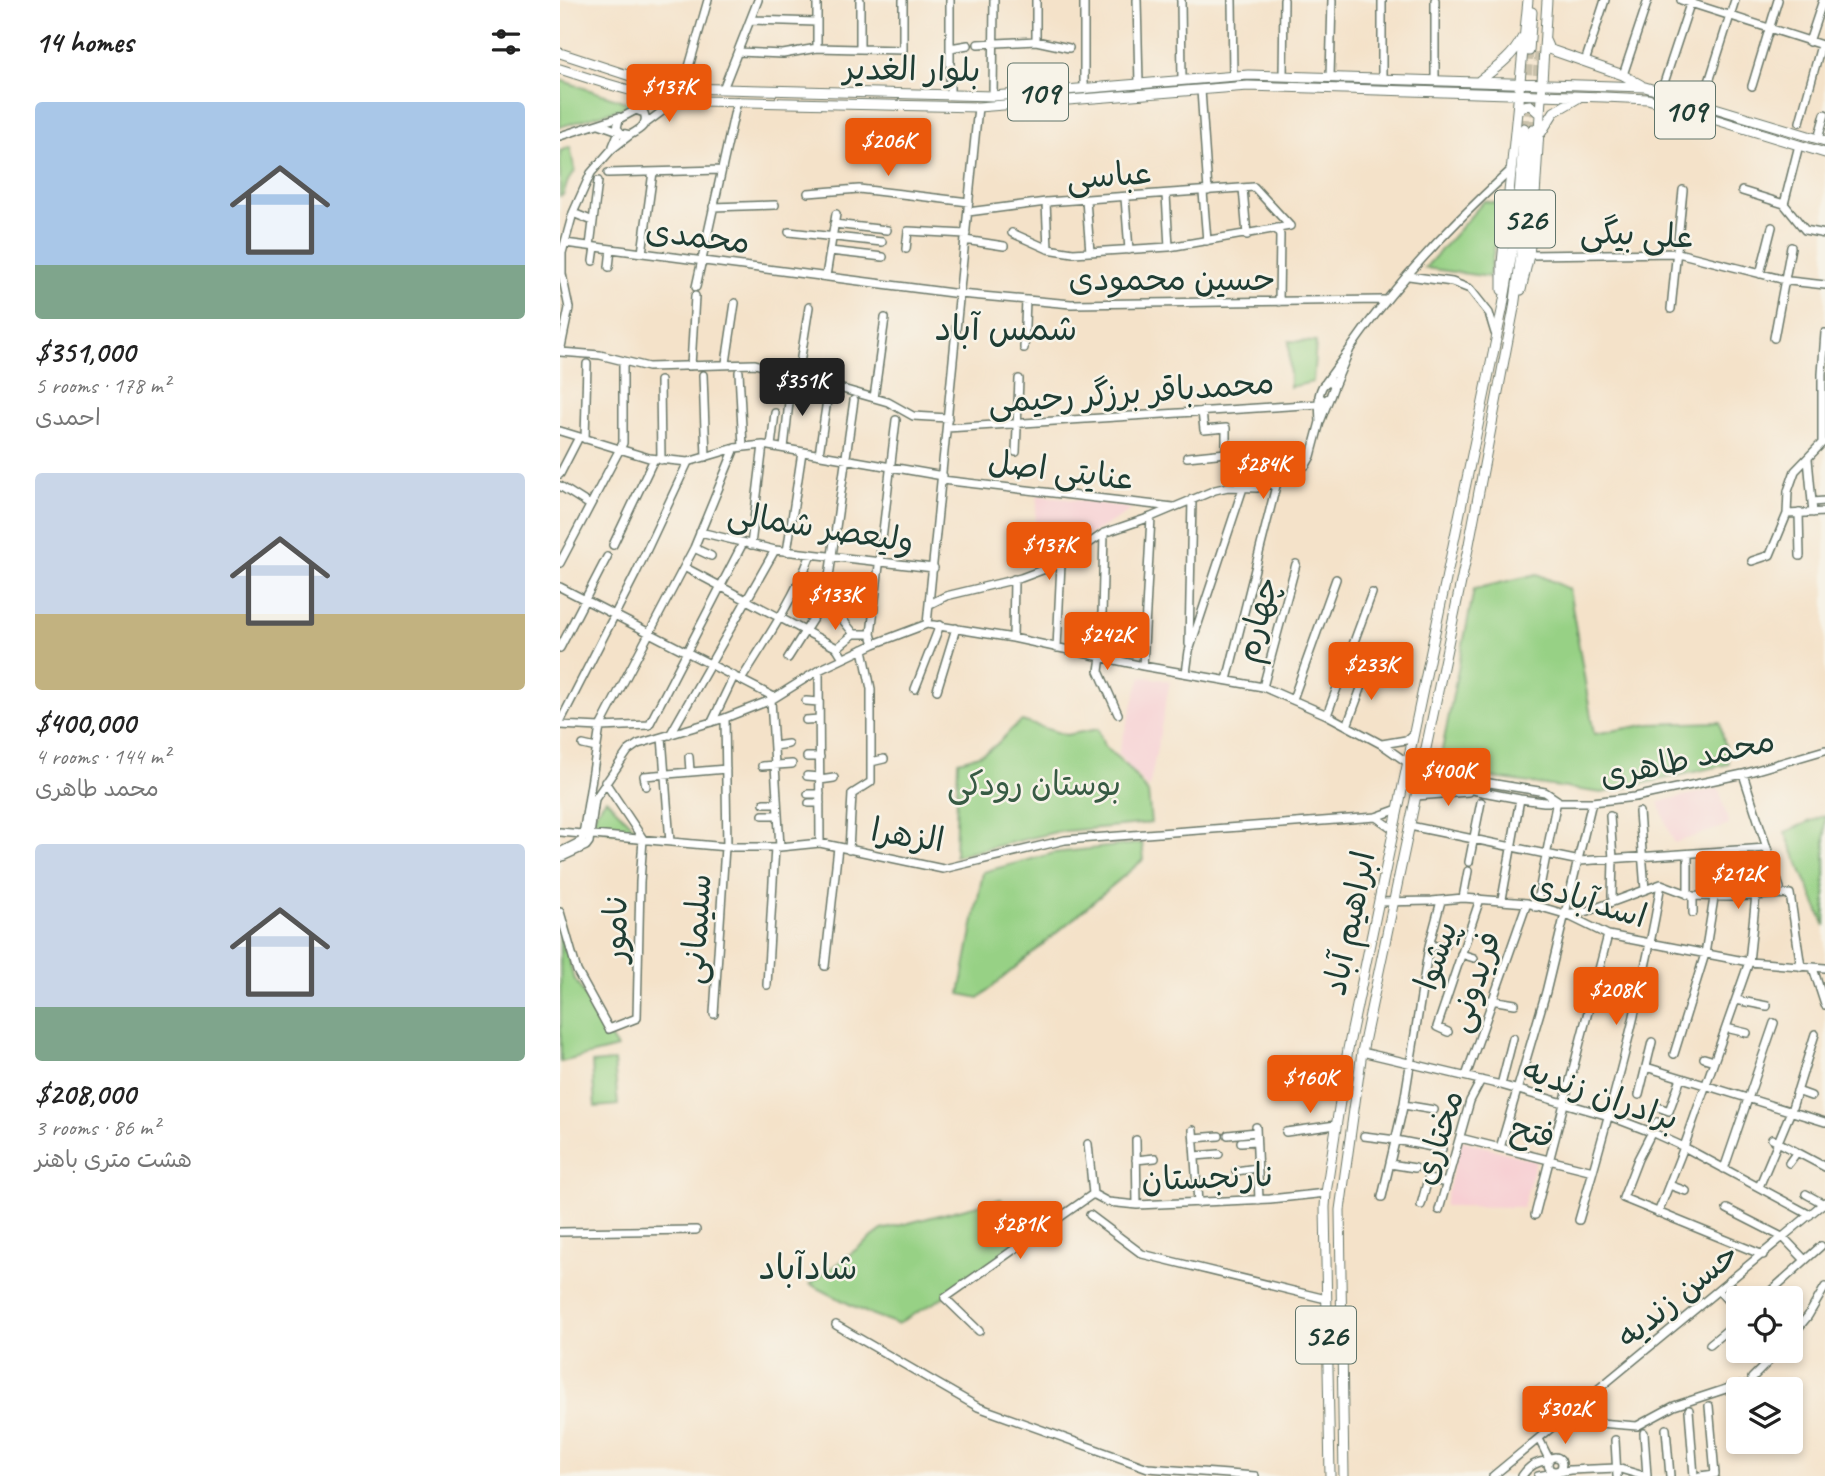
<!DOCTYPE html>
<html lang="en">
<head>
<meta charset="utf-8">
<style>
	:root { --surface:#fff; --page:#f2f2f2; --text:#222; --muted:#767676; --accent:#ea580c }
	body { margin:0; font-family:Caveat,"Playpen Sans Arabic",sans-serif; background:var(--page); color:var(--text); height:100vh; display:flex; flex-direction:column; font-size:26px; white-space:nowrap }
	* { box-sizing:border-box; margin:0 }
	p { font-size:23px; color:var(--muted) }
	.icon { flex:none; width:38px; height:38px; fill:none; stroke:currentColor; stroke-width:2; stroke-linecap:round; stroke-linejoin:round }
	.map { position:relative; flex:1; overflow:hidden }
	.drawer { display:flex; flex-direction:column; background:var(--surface); width:560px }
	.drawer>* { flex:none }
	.fabs { position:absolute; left:1166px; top:1286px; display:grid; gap:14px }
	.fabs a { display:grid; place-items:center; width:77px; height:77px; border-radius:7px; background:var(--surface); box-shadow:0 4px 10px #0003; font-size:35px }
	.price { position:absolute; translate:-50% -60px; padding:0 16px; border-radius:7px; background:var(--accent); color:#fff; font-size:23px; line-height:46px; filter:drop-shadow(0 2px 4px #0008) }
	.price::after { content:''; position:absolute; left:50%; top:42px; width:21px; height:16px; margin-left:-10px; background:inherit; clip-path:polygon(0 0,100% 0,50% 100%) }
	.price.current { background:#222; color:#fff }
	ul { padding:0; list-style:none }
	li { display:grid; align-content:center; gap:14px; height:371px; padding:0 35px }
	li span { display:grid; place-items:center; height:217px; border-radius:7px; color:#555 }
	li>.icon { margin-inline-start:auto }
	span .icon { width:126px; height:126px; fill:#fffc; stroke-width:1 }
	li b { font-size:30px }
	h2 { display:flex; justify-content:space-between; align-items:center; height:84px; padding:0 35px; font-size:30px }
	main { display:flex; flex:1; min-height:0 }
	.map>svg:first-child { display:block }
</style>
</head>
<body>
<main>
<section class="drawer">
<h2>14 homes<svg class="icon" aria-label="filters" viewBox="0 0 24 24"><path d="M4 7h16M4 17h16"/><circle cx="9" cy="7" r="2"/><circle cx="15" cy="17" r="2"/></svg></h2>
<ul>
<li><span style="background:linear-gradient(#a9c7e8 75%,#7fa58c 0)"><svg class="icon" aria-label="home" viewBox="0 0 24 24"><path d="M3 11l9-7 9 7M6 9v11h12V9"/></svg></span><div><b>$351,000</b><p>5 rooms · 178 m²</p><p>احمدی</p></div></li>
<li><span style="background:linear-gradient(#c9d6e8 65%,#c2b280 0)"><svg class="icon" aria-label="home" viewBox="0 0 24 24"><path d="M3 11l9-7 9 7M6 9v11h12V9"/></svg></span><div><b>$400,000</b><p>4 rooms · 144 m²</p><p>محمد طاهری</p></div></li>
<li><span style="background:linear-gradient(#c9d6e8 75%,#7fa58c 0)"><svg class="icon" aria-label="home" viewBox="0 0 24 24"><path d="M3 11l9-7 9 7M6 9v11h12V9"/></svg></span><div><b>$208,000</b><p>3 rooms · 86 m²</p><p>هشت متری باهنر</p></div></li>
</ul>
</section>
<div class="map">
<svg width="1265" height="1476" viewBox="0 0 1265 1476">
	<rect width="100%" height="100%" fill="#f7f3e8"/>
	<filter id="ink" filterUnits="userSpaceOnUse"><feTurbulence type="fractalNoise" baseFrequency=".0143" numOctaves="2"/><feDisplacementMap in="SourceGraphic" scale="14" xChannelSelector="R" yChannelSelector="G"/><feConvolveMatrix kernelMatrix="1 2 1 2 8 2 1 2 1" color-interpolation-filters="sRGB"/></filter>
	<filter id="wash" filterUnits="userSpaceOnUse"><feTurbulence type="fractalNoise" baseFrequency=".00686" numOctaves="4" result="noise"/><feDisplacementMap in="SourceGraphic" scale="28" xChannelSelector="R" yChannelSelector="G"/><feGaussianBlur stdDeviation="1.57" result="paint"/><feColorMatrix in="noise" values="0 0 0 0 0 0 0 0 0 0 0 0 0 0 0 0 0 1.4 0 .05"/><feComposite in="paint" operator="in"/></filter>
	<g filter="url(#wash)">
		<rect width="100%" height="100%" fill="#f4e2c9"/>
		<path fill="#f7cfd3" d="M478,495L560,506L573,509L486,561H471Z
			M581,676L610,681L589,789L558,754Z
			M1159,788L1169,825L1114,843L1098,802Z
			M901,1140L976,1161L963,1207L884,1206Z"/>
		<path fill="#97d185" stroke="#5b875c" stroke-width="2" d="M0,80L69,103L66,107L0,127Z
			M10,147L15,171L8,181L3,195L0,196V151Z
			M924,201L942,204L929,277L865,268Z
			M729,341L756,342L753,382L730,387Z
			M977,574L1009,589L1034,734L1090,724L1160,722L1169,764L1042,793L927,777L884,766L881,755L914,589Z
			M462,721L506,735L538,729L544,746L568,767L588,793L591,823L496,832L395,856L398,761C413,758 429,753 440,741C448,734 452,727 462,721Z
			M46,799L77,830L52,832L33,826L36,812Z
			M1265,815V926L1225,832Z
			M582,843L584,859L419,998L400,994L423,872L494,853Z
			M0,920L13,976L57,1048L1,1062Z
			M54,1061L58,1105L35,1107L32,1063Z
			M441,1199L462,1240L379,1300L337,1324L305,1312L250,1284L322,1230Z"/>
	</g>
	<g filter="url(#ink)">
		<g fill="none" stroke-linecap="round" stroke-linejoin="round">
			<path stroke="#c9c1ab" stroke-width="9" stroke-dasharray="9 4.5" stroke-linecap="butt" d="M964,128L969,51
				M973,129L979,52"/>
			<defs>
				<path id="minor" d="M257,0V48
					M577,0L579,84
					M621,0L622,80
					M672,0L673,76
					M875,0V81
					M1121,0L1265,46
					M192,20L256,22
					M476,41V0
					M1249,42L1263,0
					M418,44L476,41L509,48
					M390,48L408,45
					M300,49V0
					M179,52L223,54L257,48L343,50V0
					M1025,62L1045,0
					M1063,75L1088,0
					M723,76L724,0
					M770,77L772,0
					M822,79V0
					M1192,86L1218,0
					M123,88L148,0
					M524,88V0
					M163,89L198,0
					M641,90L648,191
					M1101,92L1131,1
					M390,95V0
					M433,96L434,0
					M1142,104L1175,0
					M76,110L84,113C89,125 79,130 70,135L61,133L57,128L59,119Z
					M76,110L80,97L77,92
					M1240,122L1260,49L1265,46
					M39,124L59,131L53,146
					M85,124L108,107L122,100
					M0,136L59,117
					M1258,139L1265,114
					M48,173L161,170
					M683,188L687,235
					M1182,191L1224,204L1245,230L1265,234
					M643,192L647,241
					M248,193L299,189L409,202
					M606,195L609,247
					M565,198L569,250
					M526,200L530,252
					M486,202L488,249
					M1224,204L1239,145
					M153,207L215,205
					M408,212L486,202L694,187L730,226
					M13,213L33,221
					M274,224L327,230
					M717,228L720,235L719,302
					M229,232L322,242
					M452,233L488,249L513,253L609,247L730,226
					M405,240L444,246
					M5,243L400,294L511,304L824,300
					M30,246L38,181
					M346,249L348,231L406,234
					M270,251L323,257
					M82,253L93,172
					M969,255L1118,253L1229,281L1265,285
					M33,261L35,247
					M49,267L51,249
					M1200,274L1212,227
					M266,276L276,214
					M849,276L892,282L910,289L929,313L935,333
					M136,287L177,101
					M1111,309L1123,190
					M1214,338L1231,247
					M464,348L466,300
					M790,349C834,285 894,222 951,170
					M0,352L40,355L88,367L195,364L328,402L353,416L388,418
					M0,352L9,308L2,274V253L13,213L31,173L52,149L70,135
					M166,363L175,303
					M131,366L135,296
					M179,372L183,447
					M143,375L146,457
					M238,376L249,307
					M100,381L101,460
					M771,381L774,386L770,397L764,401L759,396C761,388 763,382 771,381Z
					M766,382L790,349L774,386
					M209,386H252
					M314,398L325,318
					M759,400L760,422L769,399
					M387,428L759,404
					M0,431L89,458L128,462L175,448L203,445L383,476
					M25,439L27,364
					M1262,443V374L1265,333
					M211,446L215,413
					M224,448L231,384
					M456,452L459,379
					M666,453L684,452
					M259,454L267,400
					M627,457L666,453V428L644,430L642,411
					M1248,459L1253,513
					M0,474L19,437
					M382,480L613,507
					M0,486L30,505
					M1252,502L1265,501
					M1239,513L1240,556
					M1227,514L1265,512
					M140,532L215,550L374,568
					M544,533L541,657L539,671L558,714
					M53,545L94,459
					M191,545L203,445
					M134,548L151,556
					M227,552L242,452
					M1192,561L1210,555L1227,514L1228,491L1235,471L1262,443
					M0,563L63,443V361
					M124,567L277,648L283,658
					M245,572L294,634
					M0,587L214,697
					M370,604L386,596L461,578L501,563L544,533L591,517L655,490L668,487L697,488L717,482L746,465L751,456L760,422
					M367,624L418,107
					M453,638L454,579
					M314,644L311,634L336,420
					M629,644L632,499
					M0,648L47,557
					M277,648L294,634H311
					M497,648L501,563
					M228,658L266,598L294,400
					M583,666L591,517
					M259,670L260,843
					M626,673L629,651L683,488
					M181,680C206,640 234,599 251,554
					M667,680L717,482
					M703,687L736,564
					M355,689L380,625
					M377,690L396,628
					M733,699L776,579
					M211,700L220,847
					M246,701L259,702
					M767,715L812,593
					M165,718L167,847
					M246,720L259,719
					M0,722L76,573L128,462
					M152,722L174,676
					M0,725L40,727L89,725L183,543
					M787,726L809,667
					M110,735L215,550
					M102,737L110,842
					M822,744L846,740L854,733
					M23,745L36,748
					M214,746L228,744
					M129,757L130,771
					M247,757H260
					M311,762L324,759
					M862,765L905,779L985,792L997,800
					M202,766L232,764
					M1183,774L1220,888
					M247,776L260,777
					M860,776L896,787L960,799L984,802H1032L1075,797L1183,774L1265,750
					M260,780L274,778
					M86,786L84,776L166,769
					M248,794H260
					M856,796L908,792
					M204,803H217
					M249,803H260
					M1079,812L1085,890
					M203,815H218
					M1050,816L1053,859L1052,896
					M816,817L832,828L833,831
					M850,826L1020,861L1206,848
					M0,832L167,847H220L260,843L383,869L505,840L816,817L838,809
					M289,850L292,794L311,782V689L303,649
					M0,852L22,841L40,727L134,548L175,448
					M1167,852L1171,887
					M1128,854V895
					M0,858L26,846L29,842L35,799L68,751L78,744L165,718L211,700L259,670L314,644L367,624L453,638L583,666L703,687L767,715L821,744L848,763
					M909,862L921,802
					M903,898L908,871
					M942,899L960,799
					M819,902L872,901L903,898L967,903L1005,914L1048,935L1189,962L1265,968
					M976,907L997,800
					M0,912L17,971L49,1029L77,1018L80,882L83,839L45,782
					M1133,913V896
					M1005,914L1028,911L1101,884L1133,896L1172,897L1230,894L1241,967
					M869,946H885
					M901,954L914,958
					M265,966L278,847
					M1253,968L1265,1005
					M207,985L215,847
					M931,1000L955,1004
					M1176,1000L1207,1006
					M154,1014L165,847
					M1166,1028L1187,1033
					M888,1032L877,1027L920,899
					M802,1052L941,1085L1049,1116L1091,1132L1124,1147L1250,1215
					M1114,1054L1145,954L1154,898
					M1144,1058L1154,1061
					M1086,1067L1265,1122
					M906,1076L967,903
					M941,1085L953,1038
					M1237,1091L1251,1096
					M1079,1095L1092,1042
					M844,1105L874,1110
					M1098,1107L1109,1111L1121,1078
					M1097,1122L1078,1159L1063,1198L1203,1255
					M696,1127L699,1200
					M633,1130L638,1203
					M726,1132L776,1125
					M668,1135L696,1132
					M804,1136L836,1140L882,1149
					M634,1138L659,1136
					M900,1138L1033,1171
					M1212,1139L1265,1167
					M576,1140L577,1205
					M681,1142L696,1141
					M528,1144L533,1194
					M940,1148L986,992L1032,802
					M635,1156L659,1154
					M576,1160L595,1158
					M1229,1163L1237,1152
					M830,1164L855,1168
					M1164,1169L1214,1023
					M676,1171L697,1168
					M1109,1185L1126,1191
					M1199,1187L1231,1111L1255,1034
					M533,1194L548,1202L577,1205L710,1199L766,1193
					M1246,1194L1264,1204
					M822,1197L844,1103L869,946L881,901
					M861,1205L868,1179L887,1183
					M451,1206L467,1239
					M1167,1209L1224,1238L1244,1259
					M879,1210L910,1101L921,1080
					M1098,1213L1124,1147L1189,962L1196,895
					M530,1215L582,1254L766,1299
					M975,1215L1048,935
					M1019,1220C1051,1109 1082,998 1101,884
					M0,1232L136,1230
					M1159,1291L1178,1312
					M1203,1298L1261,1246
					M276,1325L418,1407L588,1468L695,1476
					M419,1331L385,1298L533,1194
					M1230,1338L1248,1316L1265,1287
					M1150,1344L1178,1321
					M1192,1378L1219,1351
					M1129,1410L1134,1476
					M1001,1420L1077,1426L1114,1406L1175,1386L1188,1385
					M1106,1429L1110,1476
					M1084,1433L1087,1476
					M979,1439L989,1459
					M1055,1440L1057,1476
					M988 1464a7 7 0 1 1 14 0a7 7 0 1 1-14 0Z
					M933,1476L1265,1202
					M962,1476C968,1467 977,1461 988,1461
					M978,1476L1010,1470L1057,1468L1084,1476
					M1140,1476L1155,1474L1149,1406"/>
				<path id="major" d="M985,40L989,49L994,51L1063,75L1081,85
					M969,51L972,12
					M0,53L98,85L123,88L433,96L688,75L1085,87L1265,141
					M0,69C46,84 91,99 140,101L418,107L688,86L1044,97L1088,99L1265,153
					M919,81C935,69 953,57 962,38
					M957,112L963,106L970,105L980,114
					M981,133L994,112L1018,98
					M942,290V263L968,0
					M961,290L969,255L975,196L987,0
					M770,1476L765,1207L766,1193L788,1049L943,306L957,223L964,128
					M784,1476L780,1210L802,1052L909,544L954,308L965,224L973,129"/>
			</defs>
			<use href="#minor" stroke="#6a7768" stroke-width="10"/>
			<use href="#major" stroke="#6a7768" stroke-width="11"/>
			<use href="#minor" stroke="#fff" stroke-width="7"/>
			<use href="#major" stroke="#fff" stroke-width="9"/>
		</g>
	</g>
	<g text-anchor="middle" stroke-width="5" stroke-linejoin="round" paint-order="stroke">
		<g fill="#f7f3e8" stroke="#60746a" stroke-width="2">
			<rect x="448" y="63.5" width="60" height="57" rx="5"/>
			<rect x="1095" y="81.5" width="60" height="57" rx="5"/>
			<rect x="935" y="190.5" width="60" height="57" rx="5"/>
			<rect x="736" y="1306.5" width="60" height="57" rx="5"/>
		</g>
		<g font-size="32" font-weight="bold" fill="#1f3d34">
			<text x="478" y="103">109</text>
			<text x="1125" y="121">109</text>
			<text x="965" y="230">526</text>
			<text x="766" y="1346">526</text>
		</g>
		<g font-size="33" fill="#1f3d34" stroke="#f7f3e8">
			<text transform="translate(352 68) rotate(1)" y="12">بلوار الغدیر</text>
			<text transform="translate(549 174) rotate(-4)" y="12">عباسی</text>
			<text transform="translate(1077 233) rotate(3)" y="12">علی بیگی</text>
			<text transform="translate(138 235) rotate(7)" y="12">محمدی</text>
			<text x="612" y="290">حسین محمودی</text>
			<text transform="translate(571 391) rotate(-4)" y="12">محمدباقر برزگر رحیمی</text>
			<text transform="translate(501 469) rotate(7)" y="12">عنایتی اصل</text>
			<text transform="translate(261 526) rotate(9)" y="12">ولیعصر شمالی</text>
			<text transform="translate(696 619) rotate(-75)" y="12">چهارم</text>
			<text transform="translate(1127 757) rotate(-12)" y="12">محمد طاهری</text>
			<text transform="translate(348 834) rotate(9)" y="12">الزهرا</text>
			<text transform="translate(1029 899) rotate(17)" y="12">اسدآبادی</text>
			<text transform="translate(788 923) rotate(-78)" y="12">ابراهیم آباد</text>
			<text transform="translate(54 928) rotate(-89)" y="12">نامور</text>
			<text transform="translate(135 929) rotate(-86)" y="12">سلیمانی</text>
			<text transform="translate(875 955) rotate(-71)" y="12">پیشوا</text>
			<text transform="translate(913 981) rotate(-71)" y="12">فریدونی</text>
			<text transform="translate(1041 1093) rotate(19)" y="12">برادران زندیه</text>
			<text transform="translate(973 1131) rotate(14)" y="12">فتح</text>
			<text transform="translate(877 1137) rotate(-72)" y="12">مختاری</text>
			<text transform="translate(648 1176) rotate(-2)" y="12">نارنجستان</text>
			<text transform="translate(1117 1294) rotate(-39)" y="12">حسن زندیه</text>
		</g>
		<g font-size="33" fill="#375b44" stroke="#f7f3e8">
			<text x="474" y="795">بوستان رودکی</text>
		</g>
		<g font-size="35" fill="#1f3d34" stroke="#f7f3e8">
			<text x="446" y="340">شمس آباد</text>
			<text x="248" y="1279">شادآباد</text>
		</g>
	</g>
</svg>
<div class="fabs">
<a><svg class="icon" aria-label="locate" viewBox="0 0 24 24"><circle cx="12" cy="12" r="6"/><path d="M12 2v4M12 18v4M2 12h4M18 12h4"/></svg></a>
<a><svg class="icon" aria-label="layers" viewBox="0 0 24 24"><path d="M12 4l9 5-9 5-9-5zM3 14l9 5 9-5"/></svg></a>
</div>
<b class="price" style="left:109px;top:124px">$137K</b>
<b class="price" style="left:328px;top:178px">$206K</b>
<b class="price current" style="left:242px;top:418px">$351K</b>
<b class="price" style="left:703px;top:501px">$284K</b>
<b class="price" style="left:489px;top:582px">$137K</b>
<b class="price" style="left:275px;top:632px">$133K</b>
<b class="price" style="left:547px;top:672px">$242K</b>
<b class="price" style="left:811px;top:702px">$233K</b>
<b class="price" style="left:888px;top:808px">$400K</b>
<b class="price" style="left:1178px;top:911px">$212K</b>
<b class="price" style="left:1056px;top:1027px">$208K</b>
<b class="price" style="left:750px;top:1115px">$160K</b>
<b class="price" style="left:460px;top:1261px">$281K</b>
<b class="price" style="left:1005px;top:1446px">$302K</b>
</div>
</main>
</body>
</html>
